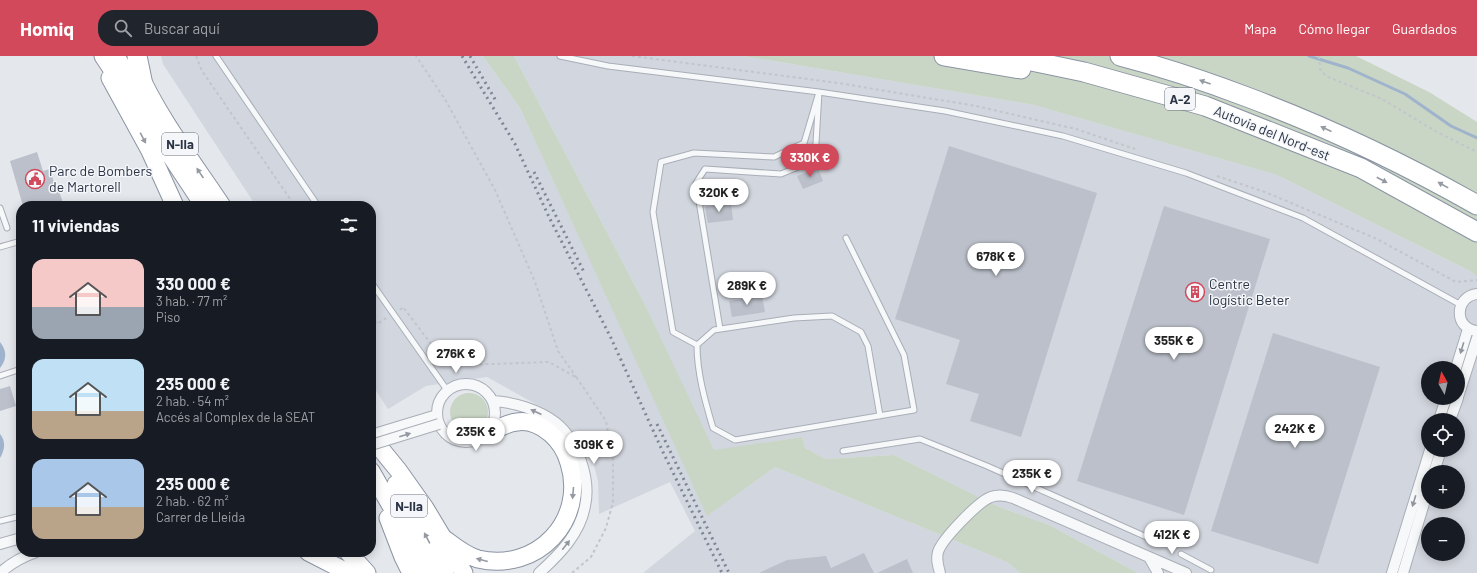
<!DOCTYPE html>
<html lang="es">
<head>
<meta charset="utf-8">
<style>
	:root { --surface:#171b24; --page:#20242c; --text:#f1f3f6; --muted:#9ea1a6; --accent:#d1495b }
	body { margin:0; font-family:Barlow,sans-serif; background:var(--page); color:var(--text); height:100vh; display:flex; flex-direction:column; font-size:15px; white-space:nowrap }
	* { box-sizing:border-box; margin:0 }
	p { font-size:13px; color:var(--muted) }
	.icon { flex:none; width:22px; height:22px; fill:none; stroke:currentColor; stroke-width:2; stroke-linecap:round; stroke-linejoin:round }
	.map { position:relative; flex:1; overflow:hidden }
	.details { position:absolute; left:16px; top:145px; width:360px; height:356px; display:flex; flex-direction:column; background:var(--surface); border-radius:16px; box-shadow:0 2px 10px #0003 }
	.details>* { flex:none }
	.needle { width:26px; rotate:352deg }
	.controls { position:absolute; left:1421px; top:305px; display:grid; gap:8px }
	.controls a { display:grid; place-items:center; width:44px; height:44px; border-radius:50%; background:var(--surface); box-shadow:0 2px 10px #0003; font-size:20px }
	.price { position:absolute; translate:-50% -34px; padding:0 9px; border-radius:14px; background:#fff; color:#222; font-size:13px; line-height:26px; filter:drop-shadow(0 1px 2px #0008) }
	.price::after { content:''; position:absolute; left:50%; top:24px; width:12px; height:9px; margin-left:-6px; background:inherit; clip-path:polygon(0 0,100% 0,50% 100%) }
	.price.current { background:var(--accent); color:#fff }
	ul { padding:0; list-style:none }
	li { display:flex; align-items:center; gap:12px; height:100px; padding:0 16px }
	li span { display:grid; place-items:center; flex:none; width:112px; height:80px; border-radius:12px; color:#555 }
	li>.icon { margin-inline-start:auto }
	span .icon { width:48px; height:48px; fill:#fffc; stroke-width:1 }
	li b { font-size:17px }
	h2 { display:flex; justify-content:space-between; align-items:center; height:48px; padding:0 16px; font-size:17px }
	header { display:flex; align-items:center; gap:24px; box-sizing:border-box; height:56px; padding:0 20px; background:var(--accent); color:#fff }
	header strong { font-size:19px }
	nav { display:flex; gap:22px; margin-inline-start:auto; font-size:14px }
	.search { width:280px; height:36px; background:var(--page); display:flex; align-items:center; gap:10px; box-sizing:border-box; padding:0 14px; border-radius:16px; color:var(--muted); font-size:15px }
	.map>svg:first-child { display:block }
</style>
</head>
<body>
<header>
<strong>Homiq</strong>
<div class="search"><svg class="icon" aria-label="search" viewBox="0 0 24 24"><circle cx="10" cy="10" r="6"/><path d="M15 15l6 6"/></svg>Buscar aquí</div>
<nav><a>Mapa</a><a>Cómo llegar</a><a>Guardados</a></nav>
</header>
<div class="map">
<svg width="1477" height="517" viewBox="0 0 1477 517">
	<rect width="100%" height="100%" fill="#e4e7ec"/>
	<path fill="#d2d6de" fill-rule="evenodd" d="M161,0H483L520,52L708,459L775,411L1007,506L1020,517H643L695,475L670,426L599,458L598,425L590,394L539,350L487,321L426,330L388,353L371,327V150H256L163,8Z
		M514,0H744L1034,49L1277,119L1470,215L1477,220V517H1138L1049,469L997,450L894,399L825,403L805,392L802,381L714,395L672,313L642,243ZM1428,312H1458V342H1428ZM1428,364H1458V394H1428ZM1428,416H1458V446H1428ZM1428,468H1458V498H1428Z"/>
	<path fill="#c9d6c5" d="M483,0H514L642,243L714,394L802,381L805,392L825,403L894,399L997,450L1049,469L1138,517H1020L1007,506L775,411L707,460L520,52Z
		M744,0H1356L1429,36L1477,66V220L1470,215L1277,119L1034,49Z
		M450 356a19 19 0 1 1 38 0a19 19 0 1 1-38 0Z"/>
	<path fill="#9fb4cc" d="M0,286C7,295 7,303 0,312Z
		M0,378C6,385 5,394 0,402Z"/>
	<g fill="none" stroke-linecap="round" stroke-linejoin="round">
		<path stroke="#9fb4cc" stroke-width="3" d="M1309,0L1348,12L1405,38L1451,70L1477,82"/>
	</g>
	<path fill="#bbc0ca" d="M949,90L1097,137L1021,381L970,365L979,338L946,328L960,284L895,263Z
		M37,96L43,115L50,113L56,133L58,132L63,147L54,150H23L10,105Z
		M818,112L823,125L803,133L797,120Z
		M731,146L733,164L708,167L705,151Z
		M1164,150L1270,183L1184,459L1077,425Z
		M762,240L765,256L732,261L729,245Z
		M1273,277L1380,311L1318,508L1211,475Z
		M10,330L16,350L0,355V333Z
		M864,497L874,517H759L787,504L826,500L831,512Z
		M907,503L913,517H877Z"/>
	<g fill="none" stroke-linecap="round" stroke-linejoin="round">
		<defs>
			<path id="service" d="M216,0L318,150
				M560,0L608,10L819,36L945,55L1063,80L1186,117L1303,162L1461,249
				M0,152L7,172
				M846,182L904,299L914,354L735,384L713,372C705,345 697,317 697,289L714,274L794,262L832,260L861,276L868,290L880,360
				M0,191L21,185
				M371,226L447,334
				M697,289L673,276L653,156L661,106L694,97L774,101L804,87L819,36L815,104L781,118L705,113L696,127L720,273
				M0,320L21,313
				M843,395L920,383L987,410L1151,483
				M0,465L21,460
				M1181,498L1211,514"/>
			<path id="minor" d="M1477,238C1454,241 1454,273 1477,275
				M1456,312L1468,273
				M437 357a29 29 0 1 1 58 0a29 29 0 1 1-58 0Z
				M1458,341L1477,282
				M493,345C513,346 540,354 556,367C578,385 591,423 585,450C580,478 559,499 539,517
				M1439,364L1446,342
				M1450,364L1458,342
				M371,379L437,359
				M1434,416L1441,394
				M0,488L21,482
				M1149,501L1158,517
				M0,517C11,507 22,501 36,496
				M940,517C938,510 936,503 938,496C942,483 979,445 991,441C999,438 1005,439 1013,442L1186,517
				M1392,517L1430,394
				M1403,517L1428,434"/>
			<path id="trunk" d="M103,0L123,30
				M136,11C158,61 192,105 222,150
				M110,22L150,95L175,150
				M153,73L204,150
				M371,381L398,414L425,452L464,517
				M371,415L429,517
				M396,428L445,517
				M388,462L403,501L411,517
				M442,481C453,489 464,499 478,503C537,517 587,464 569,407C566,396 559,385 550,377C540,369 530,364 517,366C506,367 495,374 486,378
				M308,496L349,517
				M348,496L367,517"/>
			<path id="motorway" d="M115,0L161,84
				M137,0L142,24
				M944,0L1021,13
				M1007,0L1084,16L1205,50L1361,112L1477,176
				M1120,0C1163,11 1205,25 1247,41C1327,71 1403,107 1477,149"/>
		</defs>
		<use href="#service" stroke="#a9aeb7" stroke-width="7"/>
		<use href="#minor" stroke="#a9aeb7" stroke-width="12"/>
		<use href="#trunk" stroke="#8b94a3" stroke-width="19"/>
		<use href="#motorway" stroke="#8b94a3" stroke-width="21"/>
		<path stroke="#c2c5cb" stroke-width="2" stroke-dasharray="3 3" stroke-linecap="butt" d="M196,0L202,15L295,150
			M632,0L838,27L976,50L1076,73L1135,93
			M1319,0L1320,13L1326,20L1382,43L1437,76L1477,96
			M1217,120L1265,136L1377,183L1456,226L1477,224
			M400,254L403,251L444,305L463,309L549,306L577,322L558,295L535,226L495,134L446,45L416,0
			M371,260L377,268L388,261
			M572,517L591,501L606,472L613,446V403L606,365L577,322"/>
		<use href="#service" stroke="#f7f8fa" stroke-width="5"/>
		<use href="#minor" stroke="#f7f8fa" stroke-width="10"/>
		<use href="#trunk" stroke="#fff" stroke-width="17"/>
		<use href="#motorway" stroke="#fff" stroke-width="19"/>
		<path stroke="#7d8696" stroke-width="3" stroke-dasharray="2 4" stroke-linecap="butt" d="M462,0L515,88L549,161L611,282L662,394L722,517
			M470,0L496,45
			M534,116L585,218
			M657,368L729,517"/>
		<defs>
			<path id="minor-bridge" d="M371,389L439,368"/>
		</defs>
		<use href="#minor-bridge" stroke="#a9aeb7" stroke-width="12" stroke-linecap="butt"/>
		<use href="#minor-bridge" stroke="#f7f8fa" stroke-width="10"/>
	</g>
	<defs><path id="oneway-solid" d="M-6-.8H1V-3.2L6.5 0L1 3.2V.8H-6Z"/></defs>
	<g fill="#959aa2">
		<use href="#oneway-solid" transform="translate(1205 26) rotate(-160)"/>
		<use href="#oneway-solid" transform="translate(1326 73) rotate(-156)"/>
		<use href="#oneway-solid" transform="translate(143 82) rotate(62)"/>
		<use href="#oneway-solid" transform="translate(200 117) rotate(-124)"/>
		<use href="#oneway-solid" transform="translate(1382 124) rotate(28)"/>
		<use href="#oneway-solid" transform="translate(1443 129) rotate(-151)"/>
		<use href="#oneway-solid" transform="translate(573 437) rotate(95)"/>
		<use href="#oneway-solid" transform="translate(427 482) rotate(-118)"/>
		<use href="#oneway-solid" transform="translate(482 504) rotate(-165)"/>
	</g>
	<g fill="#9196a0">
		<use href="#oneway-solid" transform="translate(1462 292) rotate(107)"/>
		<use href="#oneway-solid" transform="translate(536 356) rotate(-155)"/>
		<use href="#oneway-solid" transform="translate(405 379) rotate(-17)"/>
		<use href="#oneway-solid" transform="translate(1414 445) rotate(107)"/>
		<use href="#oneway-solid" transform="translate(566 489) rotate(-52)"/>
	</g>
	<defs>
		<symbol id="civic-ring" viewBox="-11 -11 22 22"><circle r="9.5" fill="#f4f6f9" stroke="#d1495b" stroke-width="1.5"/><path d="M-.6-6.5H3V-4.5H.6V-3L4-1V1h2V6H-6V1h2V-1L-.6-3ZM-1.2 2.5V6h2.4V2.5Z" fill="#d1495b"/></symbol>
		<symbol id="building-ring" viewBox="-11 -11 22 22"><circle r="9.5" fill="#f4f6f9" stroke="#d1495b" stroke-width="1.5"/><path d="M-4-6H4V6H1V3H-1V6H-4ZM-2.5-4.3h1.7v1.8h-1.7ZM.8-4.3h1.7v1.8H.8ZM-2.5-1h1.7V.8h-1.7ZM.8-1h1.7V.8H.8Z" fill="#d1495b"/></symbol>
	</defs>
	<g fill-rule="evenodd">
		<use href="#civic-ring" x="24" y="112" width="22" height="22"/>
		<use href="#building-ring" x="1184" y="225" width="22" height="22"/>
	</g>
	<g text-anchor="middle" stroke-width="3" stroke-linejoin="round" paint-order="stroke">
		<g fill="#f4f6f9" stroke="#676e7b" stroke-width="1">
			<rect x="1165" y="32" width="30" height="22" rx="3"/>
			<rect x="162" y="77" width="36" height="22" rx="3"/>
			<rect x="391" y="439" width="36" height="22" rx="3"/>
		</g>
		<g font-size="13" font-weight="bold" fill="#2b3445">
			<text x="1180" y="48">A-2</text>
			<text x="180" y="93">N-IIa</text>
			<text x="409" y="455">N-IIa</text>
		</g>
		<g font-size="14" fill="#2b3445" stroke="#f4f6f9">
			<text transform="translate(1272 77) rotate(22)" y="5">Autovia del Nord-est</text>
		</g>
		<g font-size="14" fill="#2b3445" stroke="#f4f6f9" text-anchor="start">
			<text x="49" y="120">Parc de Bombers<tspan x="49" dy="16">de Martorell</tspan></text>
			<text x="1209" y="233">Centre<tspan x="1209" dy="16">logístic Beter</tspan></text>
		</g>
	</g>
</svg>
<div class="controls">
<a><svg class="needle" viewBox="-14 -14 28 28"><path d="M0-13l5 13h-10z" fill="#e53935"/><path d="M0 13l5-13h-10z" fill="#9ea1a6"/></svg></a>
<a><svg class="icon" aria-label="locate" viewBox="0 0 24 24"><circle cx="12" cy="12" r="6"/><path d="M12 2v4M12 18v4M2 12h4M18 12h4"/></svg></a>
<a>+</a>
<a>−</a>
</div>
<b class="price current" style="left:810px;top:122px">330K €</b>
<b class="price" style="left:719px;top:157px">320K €</b>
<b class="price" style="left:996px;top:221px">678K €</b>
<b class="price" style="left:747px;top:250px">289K €</b>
<b class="price" style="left:1174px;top:305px">355K €</b>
<b class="price" style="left:456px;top:318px">276K €</b>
<b class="price" style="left:1295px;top:393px">242K €</b>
<b class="price" style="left:476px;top:396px">235K €</b>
<b class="price" style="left:594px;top:409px">309K €</b>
<b class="price" style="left:1032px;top:438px">235K €</b>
<b class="price" style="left:1172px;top:499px">412K €</b>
<section class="details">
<h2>11 viviendas<svg class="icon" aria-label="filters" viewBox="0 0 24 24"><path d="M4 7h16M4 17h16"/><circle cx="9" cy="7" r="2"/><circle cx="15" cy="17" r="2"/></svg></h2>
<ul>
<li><span style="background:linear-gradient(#f6c9c9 60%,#9aa5b1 0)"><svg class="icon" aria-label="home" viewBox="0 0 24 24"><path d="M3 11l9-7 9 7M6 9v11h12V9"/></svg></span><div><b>330 000 €</b><p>3 hab. · 77 m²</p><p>Piso</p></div></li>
<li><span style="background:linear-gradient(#bfe0f5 65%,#b9a48a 0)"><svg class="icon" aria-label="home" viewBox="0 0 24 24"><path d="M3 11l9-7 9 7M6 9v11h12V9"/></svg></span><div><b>235 000 €</b><p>2 hab. · 54 m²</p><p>Accés al Complex de la SEAT</p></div></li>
<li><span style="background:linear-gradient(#a9c7e8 60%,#b9a48a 0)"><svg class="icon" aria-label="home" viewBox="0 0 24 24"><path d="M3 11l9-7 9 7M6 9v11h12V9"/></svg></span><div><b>235 000 €</b><p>2 hab. · 62 m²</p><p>Carrer de Lleida</p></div></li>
</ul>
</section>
</div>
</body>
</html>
